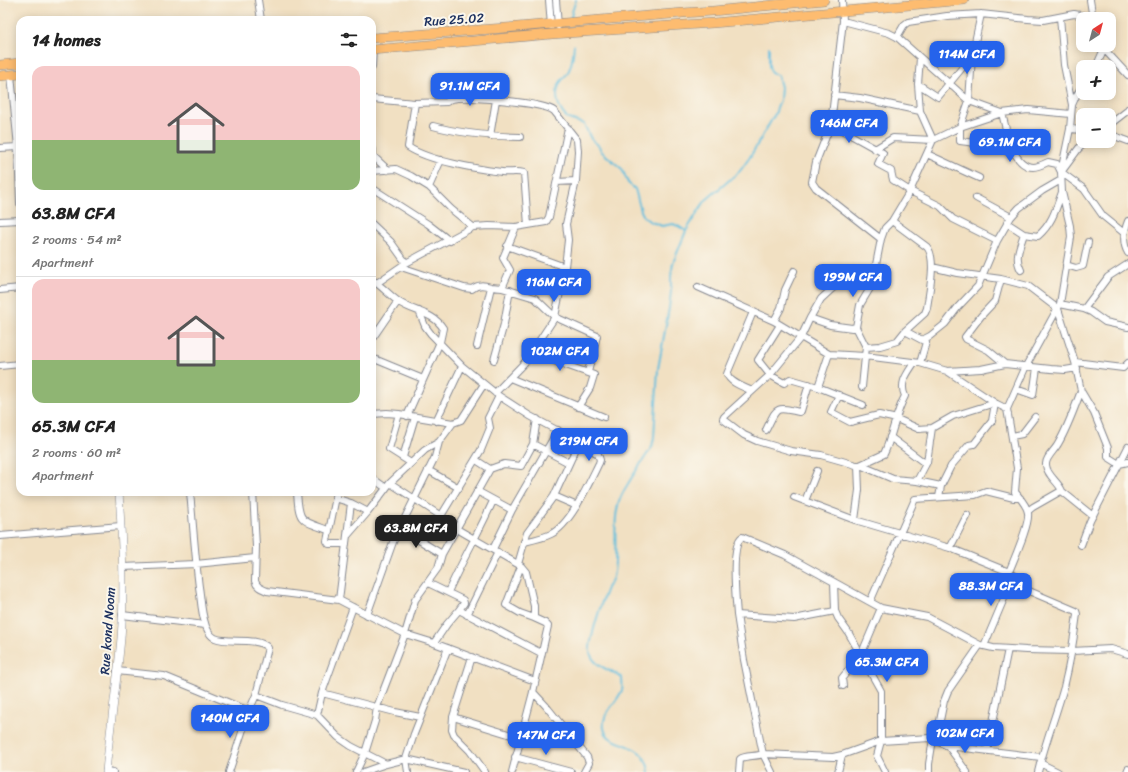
<!DOCTYPE html>
<html lang="en">
<head>
<meta charset="utf-8">
<style>
	:root { --surface:#fff; --page:#f6f6f6; --text:#222; --muted:#767676; --line:#e0e0e0; --accent:#2563eb }
	body { margin:0; font-family:Sriracha,sans-serif; background:var(--page); color:var(--text); height:100vh; display:flex; flex-direction:column; font-size:15px; white-space:nowrap }
	* { box-sizing:border-box; margin:0 }
	p { font-size:13px; color:var(--muted) }
	.icon { flex:none; width:22px; height:22px; fill:none; stroke:currentColor; stroke-width:2; stroke-linecap:round; stroke-linejoin:round }
	.map { position:relative; flex:1; overflow:hidden }
	.panel { position:absolute; left:16px; top:16px; width:360px; height:480px; display:flex; flex-direction:column; background:var(--surface); border-radius:12px; box-shadow:0 2px 10px #0003 }
	.panel>* { flex:none }
	.needle { width:26px; rotate:36deg }
	.controls { position:absolute; left:1076px; top:12px; display:grid; gap:8px }
	.controls a { display:grid; place-items:center; width:40px; height:40px; border-radius:8px; background:var(--surface); box-shadow:0 2px 10px #0003; font-size:20px }
	.price { position:absolute; translate:-50% -34px; padding:0 9px; border-radius:8px; background:var(--accent); color:#fff; font-size:13px; line-height:26px; filter:drop-shadow(0 1px 2px #0008) }
	.price::after { content:''; position:absolute; left:50%; top:24px; width:12px; height:9px; margin-left:-6px; background:inherit; clip-path:polygon(0 0,100% 0,50% 100%) }
	.price.active { background:#222; color:#fff }
	ul { padding:0; list-style:none }
	li { display:grid; align-content:center; gap:8px; height:212px; padding:0 16px }
	li+li { border-top:1px solid var(--line) }
	li span { display:grid; place-items:center; height:124px; border-radius:12px; color:#555 }
	li>.icon { margin-inline-start:auto }
	span .icon { width:72px; height:72px; fill:#fffc; stroke-width:1 }
	li b { font-size:17px }
	h2 { display:flex; justify-content:space-between; align-items:center; height:48px; padding:0 16px; font-size:17px }
	.map>svg:first-child { display:block }
</style>
</head>
<body>
<div class="map">
<svg width="1128" height="772" viewBox="0 0 1128 772">
	<rect width="100%" height="100%" fill="#fbf7ec"/>
	<filter id="ink" filterUnits="userSpaceOnUse"><feTurbulence type="fractalNoise" baseFrequency=".025" numOctaves="2"/><feDisplacementMap in="SourceGraphic" scale="8" xChannelSelector="R" yChannelSelector="G"/><feConvolveMatrix kernelMatrix="1 2 1 2 8 2 1 2 1" color-interpolation-filters="sRGB"/></filter>
	<filter id="wash" filterUnits="userSpaceOnUse"><feTurbulence type="fractalNoise" baseFrequency=".012" numOctaves="4" result="noise"/><feDisplacementMap in="SourceGraphic" scale="16" xChannelSelector="R" yChannelSelector="G"/><feGaussianBlur stdDeviation="0.9" result="paint"/><feColorMatrix in="noise" values="0 0 0 0 0 0 0 0 0 0 0 0 0 0 0 0 0 1.4 0 .05"/><feComposite in="paint" operator="in"/></filter>
	<g filter="url(#wash)">
		<rect width="100%" height="100%" fill="#f1e0c2"/>
		<g fill="none" stroke-linecap="round" stroke-linejoin="round">
			<path stroke="#60bede" stroke-width="2" d="M571,18L572,12L576,0
				M574,45C573,54 573,62 569,70C567,76 561,79 559,85C554,96 559,113 569,119C574,121 579,122 584,124L591,139L599,146L601,151L622,169L628,183L635,189L641,211L644,217L649,221L662,226L673,224L678,226L686,231
				M649,772C645,738 607,749 604,728C601,713 618,702 622,690C623,686 622,682 622,678C612,670 593,667 590,652C588,643 603,598 607,588C609,584 612,581 613,577C619,553 611,522 620,499C626,484 642,462 652,447L654,437L658,369L669,308L671,292V276L673,263L686,231L701,207L706,200L740,171L750,157L775,114L780,100L781,87L778,76L771,72L769,66V47"/>
		</g>
	</g>
	<g filter="url(#ink)">
		<g fill="none" stroke-linecap="round" stroke-linejoin="round">
			<defs>
				<path id="minor" d="M258,0L261,20
					M549,0L551,26
					M556,0L558,26
					M842,0L843,21L831,124L816,162L812,182L816,188L881,239
					M1090,0L1093,19
					M981,14L972,56L969,101L960,127V141L991,145L1015,154
					M1060,17L1064,65L1072,105
					M843,21L889,33L897,37L969,101L1002,113
					M897,37L904,25L908,22L947,16L981,14L1028,19L1043,20L1074,14L1093,17
					M1103,45L1104,49L1128,75
					M372,67L373,50
					M1096,67L1104,49
					M11,75L18,147L20,203
					M918,84L938,97L972,56
					M834,95L860,98L920,111
					M372,99L415,103L447,102C449,100 449,99 452,99C465,95 545,103 554,111L577,140L578,151L576,181L566,224L568,240L565,267L555,317L526,361L495,393
					M415,103L408,147C429,161 477,169 502,172C509,173 517,171 524,173L528,225
					M1002,113C1006,128 1012,167 1033,167C1038,167 1044,164 1048,162L1057,164L1061,172L1084,189L1103,216L1124,233
					M831,124L883,153L878,164L891,171L893,180L910,191L940,206L953,219L997,241
					M1109,125L1127,111L1128,109
					M433,126C462,134 490,136 520,137
					M1070,129L1083,130
					M1109,134L1128,141
					M490,136L496,100
					M372,147L373,150V156L388,170
					M0,148L18,147
					M875,149L893,138L933,140L960,127L1002,113L1028,110L1071,114
					M927,154L979,178
					M372,171L396,169L411,176L429,187L451,209L473,227
					M1062,171L1079,148L1088,141
					M557,182L576,181
					M429,187L441,160
					M372,188L428,224L450,241
					M976,198L1011,217
					M0,221L20,220
					M1128,221C1124,231 1122,243 1128,253
					M1007,223L1024,234L1038,236C1052,224 1056,209 1062,192
					M372,224L391,242L406,263
					M516,227L503,258L510,270L502,288L535,298L555,317L597,336L588,372
					M507,246L565,267
					M1066,265L1076,268L1083,266L1088,242
					M401,267L464,288L472,289C478,284 484,285 491,287
					M932,267L957,273L1001,279L1028,286L1058,309L1075,362L1081,391L1094,413L1108,448V457L1119,464L1128,462
					M1021,270C1014,258 1020,246 1024,234
					M1001,279L995,301L981,316L965,337L966,339L988,350L1005,364
					M372,280C382,286 389,295 399,302C413,312 433,312 443,328L440,342L407,416
					M377,283L406,263L473,227L489,226L516,227L546,222L549,217L568,128
					M872,285L842,276L835,286L821,299L810,318L801,337L770,375L724,417L723,419L744,435L757,441L791,451L821,455L856,465H860L893,479L917,481L941,486
					M698,287L774,321L829,354L865,356L920,363L947,371L981,369L1005,364L1051,369L1065,370L1077,368
					M0,290L20,288
					M1060,304L1084,309L1108,277L1128,264
					M1084,309L1091,312L1105,322L1128,327
					M419,311L425,326L431,334L462,366L499,396L530,416L579,442L598,454L600,460L599,463C589,483 571,524 551,534C543,538 533,540 524,542
					M810,318L830,325L852,328L856,327
					M774,321L781,308L785,290L794,271
					M780,325L758,360L770,375L784,383L790,379L818,387L863,405
					M905,331L922,340
					M372,339L398,301
					M477,346L491,287L502,288
					M866,347L880,346L897,341L905,331L925,313L927,308C929,292 937,259 927,247L892,221
					M532,353L594,375L590,388L578,407
					M372,358L423,379
					M494,360L504,324L510,290
					M1075,362L1123,368L1128,363
					M920,363L926,342L922,340L930,336L945,324L958,307L978,286L997,241L1011,217L1019,208L1042,191L1061,180
					M0,366L20,364
					M947,371L995,403L1007,409
					M510,378L604,417
					M818,387L829,354
					M862,387L866,347L856,327L860,305L872,285L881,239L885,228L892,221L910,191L933,140L920,111L918,84L920,58
					M1016,389L1033,395L1037,368
					M752,391C744,387 730,383 727,374L753,312
					M839,395L831,412L850,422L879,415L897,419L919,429L932,428L953,416L995,403L992,421L974,444L969,445L951,466L941,486L939,497
					M372,414L387,413L399,414L453,423L461,420L484,384
					M399,414L389,449L411,463
					M436,421L462,366
					M766,430C777,408 774,406 799,412L801,411L809,384
					M1012,436L1022,434L1035,417
					M890,437L926,464
					M533,444L569,463
					M403,457L415,417
					M476,460L490,469L504,464L521,466L533,444L537,419
					M860,465L884,454C893,435 895,414 905,396C899,383 907,374 914,363
					M428,470L459,488
					M372,478L386,488
					M917,481L927,462L932,428
					M390,483L441,516L457,529L521,566L526,572L534,606V618L545,623L548,626L533,692L512,772
					M477,491L512,510
					M1062,491C1059,482 1047,476 1046,465C1045,458 1055,450 1058,444C1068,427 1074,409 1081,391
					M253,492L256,546L255,581C257,587 260,588 267,591L339,600L405,634L434,643L535,681
					M297,492C299,522 300,520 328,530
					M337,492L327,541L329,544H346
					M554,496L577,506
					M794,497L855,520L950,548L1009,572C1017,577 1017,585 1022,588L1076,611L1077,614C1074,638 1070,663 1064,687C1056,715 1045,743 1038,772
					M335,498L351,503L368,512
					M805,501L817,471
					M1028,511L1033,507L1061,491L1063,492L1093,516
					M441,516L481,450L490,428L488,418L499,396
					M855,520L859,490L858,465
					M399,528L442,554
					M348,535L368,512L390,483L425,450L439,442L453,423
					M0,536L121,526
					M1081,545L1090,521L1128,447
					M950,548L967,515
					M493,549L512,510L558,430
					M518,564L527,533L554,496L579,442
					M521,566L506,605L520,613L534,618
					M123,567L196,564L255,558
					M1009,572C1014,559 1030,524 1028,513C1027,505 1019,497 1015,492L1017,468L1007,409L1026,366L1060,304L1071,237L1070,226L1062,192L1061,172L1070,129L1072,105L1076,96L1083,85
					M834,582L835,611L838,618L848,632L881,691V741L877,756L885,772
					M428,583L463,600L464,603L459,610
					M448,592C462,561 479,532 493,501
					M339,600L351,503
					M870,602L915,499L975,495L986,491L1014,498H1020
					M122,615L205,625
					M367,615L393,542L435,457L439,442
					M467,615L498,552
					M737,615C736,600 730,545 742,537L785,555L881,608L927,617L980,645L993,648L1026,650L1072,651L1111,649L1128,654
					M434,643L447,624L459,610L541,653
					M984,646L1014,575
					M472,657L453,717L452,730L454,735L470,751L485,772
					M117,671L164,676L249,711L256,695L268,648C258,636 227,644 215,638C210,636 206,628 205,623C201,611 201,599 199,587C195,555 193,524 190,492
					M843,686L842,678L861,655L881,608
					M533,692L546,706L587,757L589,763L584,772
					M322,693L395,712L420,717
					M256,695L282,705L317,715L322,693L353,607
					M317,715L338,737L351,746L386,764
					M453,717L521,738
					M936,740L944,701L948,691L980,645
					M948,746L967,772
					M987,751L1008,649
					M515,757L571,772
					M1040,763L1058,772
					M106,771L113,772
					M229,772L249,711
					M356,772L365,753L375,721L377,707L405,634L415,600L438,568L442,554L490,469
					M363,772L386,764L406,759L464,772
					M408,772L406,759L414,734L448,648
					M739,772L740,759C745,755 756,757 763,754L833,757L842,755L881,741L930,738L948,746L1041,757
					M772,772L763,754L761,745L744,660L737,615L794,619L835,611
					M838,772L842,755
					M929,772V764L933,739
					M1127,772L1128,769"/>
				<path id="tertiary" d="M106,772C110,727 117,683 121,638C125,590 122,541 119,492"/>
				<path id="primary" d="M372,38L505,28L683,13L713,11L824,0
					M372,50L552,34L713,23L964,0
					M0,65L20,63
					M0,76L20,74"/>
			</defs>
			<use href="#minor" stroke="#868890" stroke-width="8"/>
			<use href="#tertiary" stroke="#868890" stroke-width="8"/>
			<use href="#primary" stroke="#868890" stroke-width="10"/>
			<use href="#minor" stroke="#fff" stroke-width="6"/>
			<use href="#tertiary" stroke="#fff" stroke-width="7"/>
			<use href="#primary" stroke="#fdbc6f" stroke-width="9"/>
		</g>
	</g>
	<g text-anchor="middle" stroke-width="4" stroke-linejoin="round" paint-order="stroke">
		<g font-size="13" fill="#1b2f5e" stroke="#fbf7ec">
			<text transform="translate(454 19) rotate(-4)" y="5">Rue 25.02</text>
			<text transform="translate(107 631) rotate(-86)" y="5">Rue kond Noom</text>
		</g>
	</g>
</svg>
<div class="controls">
<a><svg class="needle" viewBox="-14 -14 28 28"><path d="M0-13l5 13h-10z" fill="#e53935"/><path d="M0 13l5-13h-10z" fill="#767676"/></svg></a>
<a>+</a>
<a>−</a>
</div>
<b class="price" style="left:967px;top:75px">114M CFA</b>
<b class="price" style="left:470px;top:107px">91.1M CFA</b>
<b class="price" style="left:849px;top:144px">146M CFA</b>
<b class="price" style="left:1010px;top:163px">69.1M CFA</b>
<b class="price" style="left:853px;top:298px">199M CFA</b>
<b class="price" style="left:554px;top:303px">116M CFA</b>
<b class="price" style="left:560px;top:372px">102M CFA</b>
<b class="price" style="left:589px;top:462px">219M CFA</b>
<b class="price active" style="left:416px;top:549px">63.8M CFA</b>
<b class="price" style="left:991px;top:607px">88.3M CFA</b>
<b class="price" style="left:887px;top:683px">65.3M CFA</b>
<b class="price" style="left:230px;top:739px">140M CFA</b>
<b class="price" style="left:965px;top:754px">102M CFA</b>
<b class="price" style="left:546px;top:756px">147M CFA</b>
<section class="panel">
<h2>14 homes<svg class="icon" aria-label="filters" viewBox="0 0 24 24"><path d="M4 7h16M4 17h16"/><circle cx="9" cy="7" r="2"/><circle cx="15" cy="17" r="2"/></svg></h2>
<ul>
<li><span style="background:linear-gradient(#f6c9c9 60%,#8fb573 0)"><svg class="icon" aria-label="home" viewBox="0 0 24 24"><path d="M3 11l9-7 9 7M6 9v11h12V9"/></svg></span><div><b>63.8M CFA</b><p>2 rooms · 54 m²</p><p>Apartment</p></div></li>
<li><span style="background:linear-gradient(#f6c9c9 65%,#8fb573 0)"><svg class="icon" aria-label="home" viewBox="0 0 24 24"><path d="M3 11l9-7 9 7M6 9v11h12V9"/></svg></span><div><b>65.3M CFA</b><p>2 rooms · 60 m²</p><p>Apartment</p></div></li>
</ul>
</section>
</div>
</body>
</html>
